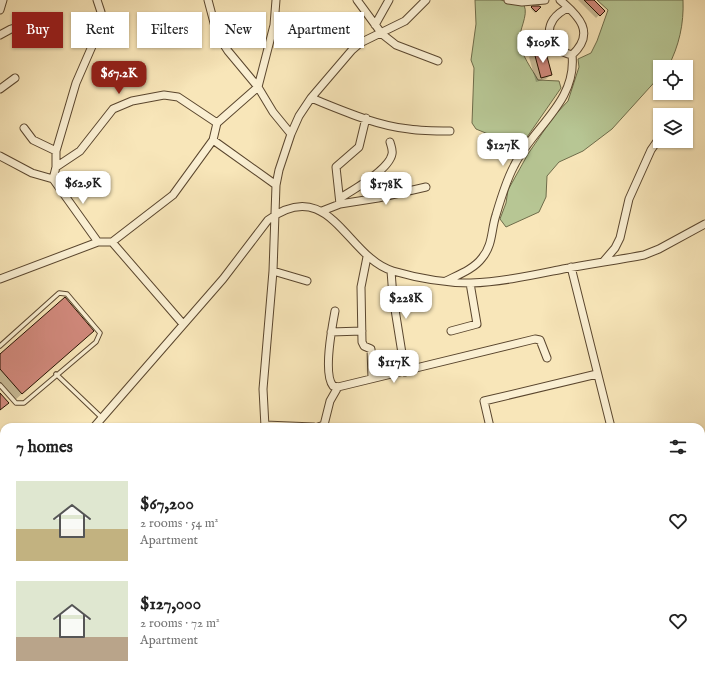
<!DOCTYPE html>
<html lang="en">
<head>
<meta charset="utf-8">
<style>
	:root { --surface:#fff; --page:#f6f6f6; --text:#222; --muted:#767676; --accent:#8f2418 }
	body { margin:0; font-family:"IM FELL English",serif; background:var(--page); color:var(--text); height:100vh; display:flex; flex-direction:column; font-size:15px; white-space:nowrap }
	* { box-sizing:border-box; margin:0 }
	p { font-size:13px; color:var(--muted) }
	.icon { flex:none; width:22px; height:22px; fill:none; stroke:currentColor; stroke-width:2; stroke-linecap:round; stroke-linejoin:round }
	.map { position:relative; flex:1; overflow:hidden }
	.sheet { position:absolute; left:0px; top:423px; width:705px; height:256px; display:flex; flex-direction:column; background:var(--surface); border-radius:12px 12px 0 0; box-shadow:0 1px 3px #0004 }
	.sheet>* { flex:none }
	.hud { position:absolute; left:12px; top:12px; width:400px; height:36px; display:flex; gap:8px }
	.tools { position:absolute; left:653px; top:60px; display:grid; gap:8px }
	.tools a { display:grid; place-items:center; width:40px; height:40px; border-radius:0px; background:var(--surface); box-shadow:0 1px 3px #0004; font-size:20px }
	.price { position:absolute; translate:-50% -34px; padding:0 9px; border-radius:8px; background:#fff; color:#222; font-size:13px; line-height:26px; filter:drop-shadow(0 1px 2px #0008) }
	.price::after { content:''; position:absolute; left:50%; top:24px; width:12px; height:9px; margin-left:-6px; background:inherit; clip-path:polygon(0 0,100% 0,50% 100%) }
	.price.active { background:var(--accent); color:#fff }
	ul { padding:0; list-style:none }
	li { display:flex; align-items:center; gap:12px; height:100px; padding:0 16px }
	li span { display:grid; place-items:center; flex:none; width:112px; height:80px; border-radius:0px; color:#555 }
	li>.icon { margin-inline-start:auto }
	span .icon { width:48px; height:48px; fill:#fffc; stroke-width:1 }
	li b { font-size:17px }
	h2 { display:flex; justify-content:space-between; align-items:center; height:48px; padding:0 16px; font-size:17px }
	.tag { padding:0 14px; border-radius:0px; background:var(--surface); box-shadow:0 1px 3px #0004; font-size:14px; line-height:36px }
	.tag.active { background:var(--accent); color:#fff }
	.map>svg:first-child { display:block }
</style>
</head>
<body>
<div class="map">
<svg width="705" height="679" viewBox="0 0 705 679">
	<rect width="100%" height="100%" fill="#f8e6b9"/>
	<filter id="stains"><feTurbulence type="fractalNoise" baseFrequency=".005" numOctaves="4"/><feColorMatrix values="0 0 0 0 .2 0 0 0 0 .09 0 0 0 0 .02 0 0 0 .5 -.17"/></filter>
	<radialGradient id="worn" r=".72"><stop offset=".6" stop-color="#630" stop-opacity="0"/><stop offset="1" stop-color="#630" stop-opacity=".3"/></radialGradient>
	<path fill="#b7c694" stroke="#6e6c4a" d="M475,0H500L524,5C529,16 518,30 520,42C521,55 532,69 538,80L559,81L561,88L518,150L505,141L476,129L472,123L474,68L471,60L476,24Z
		M597,0H683C684,24 679,46 668,67H660V76L612,129L583,151L559,162L547,176L546,197L539,212L506,227L500,219L506,203L508,190L528,154L554,116L568,101L579,67L578,59L591,53L597,41L608,10Z"/>
	<path fill="#0003" d="M578,0H592L603,11L596,18Z
		M533,7H540L535,13L531,9Z
		M544,50L551,74L546,79L536,82L529,57L534,53Z
		M86,337L15,400L0,382V356Z"/>
	<path fill="#d0887b" stroke="#251100" d="M584,0H594L605,11L600,16Z
		M532,6H539L541,7L536,12L531,7Z
		M545,49L552,75L541,78L534,52Z
		M65,297L94,331L22,394L0,369V354Z
		M0,393L9,403L0,410Z"/>
	<g fill="none" stroke-linecap="round" stroke-linejoin="round">
		<defs>
			<path id="service" d="M0,346L59,293L67,294L100,333L96,342L24,403H16L0,385
				M56,374L101,417
				M0,497L4,492
				M0,628L4,631
				M44,675L45,679"/>
			<path id="minor" d="M208,0L217,34L228,51L258,87L273,112L291,134
				M357,0L382,34L396,45L438,61
				M508,0L522,2L545,0
				M560,0C579,16 596,33 572,55
				M568,8C541,20 544,49 572,55
				M0,10L3,0
				M375,25L389,0
				M0,35L11,29L28,24
				M0,89L15,78
				M311,98C341,110 377,126 409,129C422,131 436,131 450,131
				M24,128L33,140L56,151
				M213,140L217,123L258,87L274,25L276,0
				M0,156L32,173L53,179L98,242
				M56,167V151L76,83L100,28L101,12L97,0
				M53,179L56,167L80,151L113,109L132,101L164,95L178,97L217,123
				M340,198C353,190 389,170 392,154C393,150 391,146 390,142
				M340,204L336,167L359,147L366,118
				M322,211L340,204L378,198L426,187
				M112,242L183,324
				M367,257L361,287L362,342L364,346L371,349L372,378
				M603,262L615,248L620,238L629,199L651,150L660,137
				M571,267L611,427
				M273,271L307,281
				M391,271L393,297L405,372
				M0,279L98,242H112L173,195L213,140L276,185
				M446,281C458,275 474,269 482,258C493,245 491,230 496,215C501,198 506,181 514,166C532,128 577,102 572,55
				M335,311C332,327 323,374 333,386L338,387L535,339L540,340L547,358
				M451,331L477,324L470,283
				M331,332L362,331
				M265,425L314,427
				M94,427L223,279L268,220C330,174 347,258 393,271C417,278 445,283 471,283C502,282 533,275 563,269C590,264 617,260 644,255L659,249L705,224
				M265,427L263,389L273,271L276,185L279,170L291,134L299,116L311,98L352,50L360,43L405,21L426,0
				M318,427L324,425L330,401L338,387
				M490,427L484,401L597,374
				M701,491L705,490
				M701,547H705
				M0,551L4,546
				M0,560H4
				M0,584L4,587
				M701,600H705
				M701,666L705,665
				M146,675L152,679
				M342,675L343,679
				M408,675L409,679
				M462,675V679
				M587,675L588,679
				M628,676L636,675
				M289,679L295,675
				M563,679L570,675"/>
		</defs>
		<use href="#service" stroke="#5a462e" stroke-width="5.5"/>
		<use href="#minor" stroke="#5a462e" stroke-width="9"/>
		<use href="#service" stroke="#faefd2" stroke-width="3.5"/>
		<use href="#minor" stroke="#faefd2" stroke-width="7"/>
	</g>
	<rect width="100%" height="100%" filter="url(#stains)"/>
	<rect width="100%" height="100%" fill="url(#worn)"/>
</svg>
<div class="tools">
<a><svg class="icon" aria-label="locate" viewBox="0 0 24 24"><circle cx="12" cy="12" r="6"/><path d="M12 2v4M12 18v4M2 12h4M18 12h4"/></svg></a>
<a><svg class="icon" aria-label="layers" viewBox="0 0 24 24"><path d="M12 4l9 5-9 5-9-5zM3 14l9 5 9-5"/></svg></a>
</div>
<b class="price" style="left:543px;top:64px">$109K</b>
<b class="price active" style="left:119px;top:95px">$67.2K</b>
<b class="price" style="left:503px;top:167px">$127K</b>
<b class="price" style="left:83px;top:205px">$62.9K</b>
<b class="price" style="left:386px;top:206px">$178K</b>
<b class="price" style="left:406px;top:320px">$228K</b>
<b class="price" style="left:394px;top:384px">$117K</b>
<div class="hud">
<a class="tag active">Buy</a>
<a class="tag">Rent</a>
<a class="tag">Filters</a>
<a class="tag">New</a>
<a class="tag">Apartment</a>
</div>
<section class="sheet">
<h2>7 homes<svg class="icon" aria-label="filters" viewBox="0 0 24 24"><path d="M4 7h16M4 17h16"/><circle cx="9" cy="7" r="2"/><circle cx="15" cy="17" r="2"/></svg></h2>
<ul>
<li><span style="background:linear-gradient(#dfe7d0 60%,#c2b280 0)"><svg class="icon" aria-label="home" viewBox="0 0 24 24"><path d="M3 11l9-7 9 7M6 9v11h12V9"/></svg></span><div><b>$67,200</b><p>2 rooms · 54 m²</p><p>Apartment</p></div><svg class="icon" aria-label="heart" viewBox="0 0 24 24"><path d="M12 20l-8-8c-3-5 5-10 8-4 3-6 11-1 8 4z"/></svg></li>
<li><span style="background:linear-gradient(#dfe7d0 70%,#b9a48a 0)"><svg class="icon" aria-label="home" viewBox="0 0 24 24"><path d="M3 11l9-7 9 7M6 9v11h12V9"/></svg></span><div><b>$127,000</b><p>2 rooms · 72 m²</p><p>Apartment</p></div><svg class="icon" aria-label="heart" viewBox="0 0 24 24"><path d="M12 20l-8-8c-3-5 5-10 8-4 3-6 11-1 8 4z"/></svg></li>
</ul>
</section>
</div>
</body>
</html>
